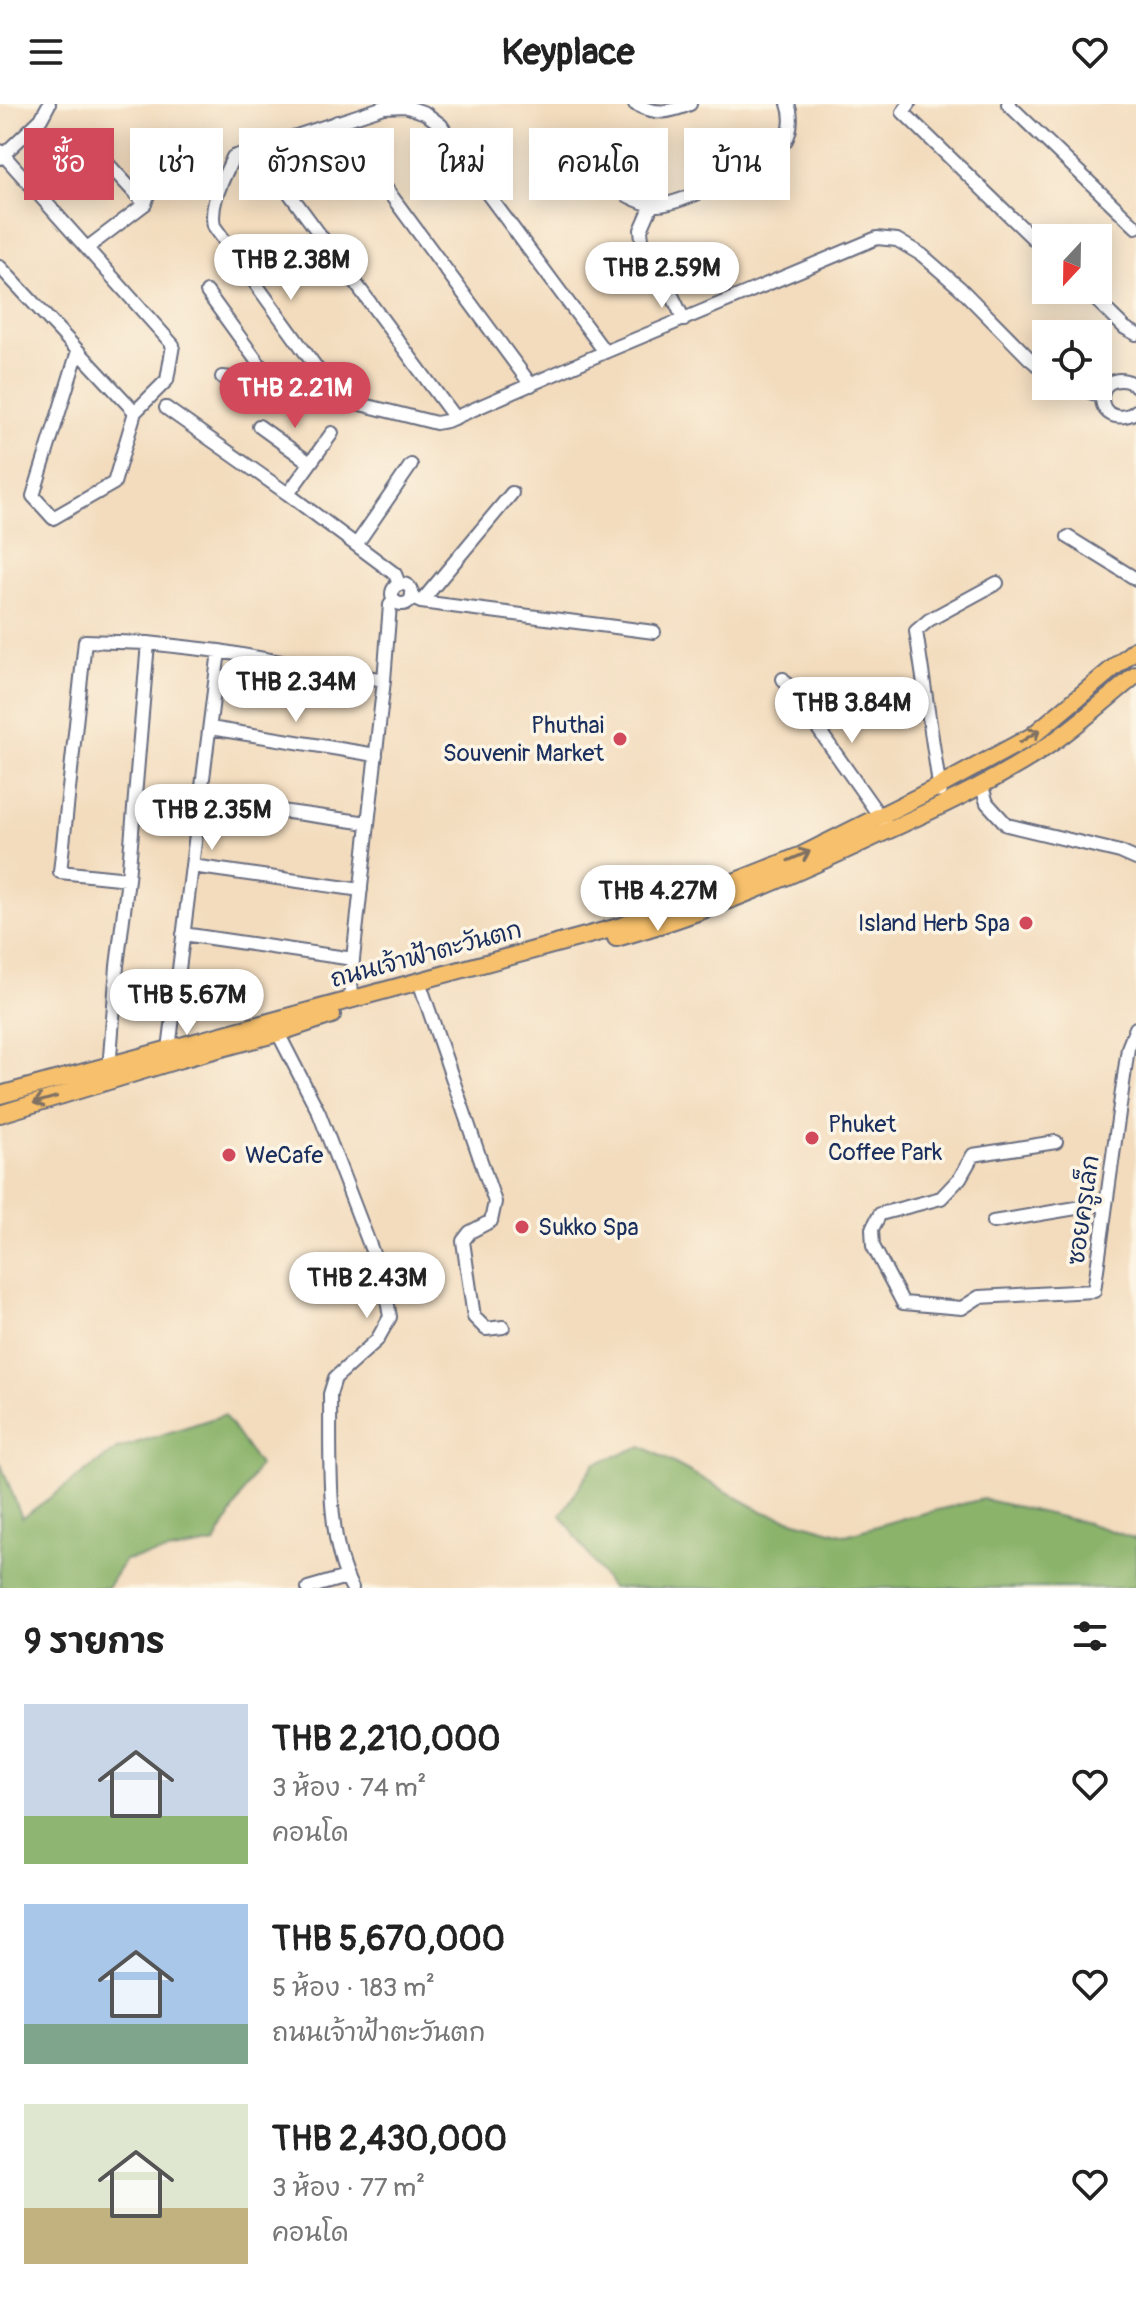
<!DOCTYPE html>
<html lang="th">
<head>
<meta charset="utf-8">
<style>
	:root { --surface:#fff; --page:#f6f6f6; --text:#222; --muted:#767676; --accent:#d1495b }
	body { margin:0; font-family:Pangolin,"Playpen Sans Thai",sans-serif; background:var(--page); color:var(--text); height:100vh; display:flex; flex-direction:column; font-size:30px; white-space:nowrap }
	* { box-sizing:border-box; margin:0 }
	p { font-size:26px; color:var(--muted) }
	.icon { flex:none; width:44px; height:44px; fill:none; stroke:currentColor; stroke-width:2; stroke-linecap:round; stroke-linejoin:round }
	.map { position:relative; height:1484px; overflow:hidden }
	.side { display:flex; flex-direction:column; background:var(--surface); flex:1 }
	.side>* { flex:none }
	.top-card { position:absolute; left:24px; top:24px; width:1088px; height:72px; display:flex; gap:16px }
	.needle { width:52px; rotate:202deg }
	.fabs { position:absolute; left:1032px; top:120px; display:grid; gap:16px }
	.fabs a { display:grid; place-items:center; width:80px; height:80px; border-radius:0px; background:var(--surface); box-shadow:0 4px 20px #0003; font-size:40px }
	.price { position:absolute; translate:-50% -68px; padding:0 18px; border-radius:28px; background:#fff; color:#222; font-size:26px; line-height:52px; filter:drop-shadow(0 2px 4px #0008) }
	.price::after { content:''; position:absolute; left:50%; top:48px; width:24px; height:18px; margin-left:-12px; background:inherit; clip-path:polygon(0 0,100% 0,50% 100%) }
	.price.on { background:var(--accent); color:#fff }
	ul { padding:0; list-style:none }
	li { display:flex; align-items:center; gap:24px; height:200px; padding:0 24px }
	li span { display:grid; place-items:center; flex:none; width:224px; height:160px; border-radius:0px; color:#555 }
	li>.icon { margin-inline-start:auto }
	span .icon { width:96px; height:96px; fill:#fffc; stroke-width:1 }
	li b { font-size:34px }
	h2 { display:flex; justify-content:space-between; align-items:center; height:96px; padding:0 24px; font-size:34px }
	.pill { padding:0 28px; border-radius:0px; background:var(--surface); box-shadow:0 4px 20px #0003; font-size:28px; line-height:72px }
	.pill.on { background:var(--accent); color:#fff }
	header { display:flex; justify-content:space-between; align-items:center; height:104px; padding:0 24px; background:var(--surface); font-size:36px; font-weight:800 }
	.map>svg:first-child { display:block }
</style>
</head>
<body>
<header><svg class="icon" aria-label="menu" viewBox="0 0 24 24"><path d="M4 6h16M4 12h16M4 18h16"/></svg>Keyplace<svg class="icon" aria-label="heart" viewBox="0 0 24 24"><path d="M12 20l-8-8c-3-5 5-10 8-4 3-6 11-1 8 4z"/></svg></header>
<div class="map">
<svg width="1136" height="1484" viewBox="0 0 1136 1484">
	<rect width="100%" height="100%" fill="#fcf5e5"/>
	<filter id="ink" filterUnits="userSpaceOnUse"><feTurbulence type="fractalNoise" baseFrequency=".0125" numOctaves="2"/><feDisplacementMap in="SourceGraphic" scale="16" xChannelSelector="R" yChannelSelector="G"/><feConvolveMatrix kernelMatrix="1 2 1 2 8 2 1 2 1" color-interpolation-filters="sRGB"/></filter>
	<filter id="wash" filterUnits="userSpaceOnUse"><feTurbulence type="fractalNoise" baseFrequency=".006" numOctaves="4" result="noise"/><feDisplacementMap in="SourceGraphic" scale="32" xChannelSelector="R" yChannelSelector="G"/><feGaussianBlur stdDeviation="1.8" result="paint"/><feColorMatrix in="noise" values="0 0 0 0 0 0 0 0 0 0 0 0 0 0 0 0 0 1.4 0 .05"/><feComposite in="paint" operator="in"/></filter>
	<g filter="url(#wash)">
		<rect width="100%" height="100%" fill="#f3dcbd"/>
		<path fill="#8bb36a" stroke="#537164" stroke-width="2" d="M224,1311L259,1361L215,1439L125,1456L107,1484H0V1358L22,1414L117,1345Z
			M642,1342L764,1408L846,1431L904,1414L983,1395L1087,1419L1136,1435V1484H611L561,1411L594,1360Z"/>
	</g>
	<g filter="url(#ink)">
		<g fill="none" stroke-linecap="round" stroke-linejoin="round">
			<defs>
				<path id="minor" d="M635,0C657,11 668,9 690,0
					M909,0L903,8L1046,147
					M1008,0L1136,123
					M337,18L531,281
					M84,34L145,100
					M256,44L455,314
					M0,47L173,241L167,276L135,308
					M567,47C587,64 629,100 656,101C679,103 774,56 786,36C792,25 792,10 788,0
					M0,54L41,15L49,0
					M652,101L641,126L643,145L651,163L668,183L684,216
					M87,144L145,100L160,55
					M0,163L135,308
					M1086,186L1125,224L1136,230
					M207,188L272,278
					M78,247L33,392L53,414L114,379L135,308
					M222,273L272,278L436,319L447,317L605,248L877,134L897,136L922,151L960,184L1029,254L1046,268
					M1071,282L1102,292
					M1136,282C1124,272 1102,274 1102,294C1102,314 1124,317 1136,307
					M339,295L214,122C209,99 224,74 233,53L384,3L405,2L425,9L441,21L478,77L605,248
					M166,304L288,390L395,470L399,480
					M259,322L310,359
					M288,390L332,329
					M1068,433L1136,475
					M356,441L411,361
					M392 490a10 10 0 1 1 20 0a10 10 0 1 1-20 0Z
					M412,494L421,498L654,528
					M421,498L512,389
					M783,575L883,717
					M210,624L376,651
					M981,680L987,699L1007,721L1120,748L1136,755
					M940,687L916,527L929,516L997,479
					M201,696L368,719
					M192,762L361,786
					M128,775L60,768L85,537L148,539L219,547L384,576
					M183,830L353,855
					M422,886L495,1098L491,1117L470,1128L463,1137L474,1213L486,1225L503,1223
					M350,896L353,855L384,576L390,501L393,497
					M278,929L319,1009L384,1178L390,1213L377,1236L335,1274L330,1290C331,1346 325,1434 352,1484
					M169,945L219,547
					M109,966L117,862L128,775L148,539
					M1056,1038L973,1051L960,1074L941,1094L880,1110L872,1125L873,1142L903,1199L962,1204L979,1193L1094,1187L1128,944L1136,924
					M993,1118L1106,1099
					M308,1484L346,1473"/>
				<path id="major" d="M616,834C707,809 793,771 878,731C933,706 989,680 1040,647C1072,627 1106,595 1136,571
					M0,991L622,822L802,751L938,683L1032,632L1136,545
					M0,1010L181,955L278,929L332,911"/>
			</defs>
			<use href="#minor" stroke="#676c7f" stroke-width="16"/>
			<use href="#major" stroke="#676c7f" stroke-width="20"/>
			<use href="#minor" stroke="#fff" stroke-width="12"/>
			<use href="#major" stroke="#f7c06c" stroke-width="16"/>
		</g>
		<defs><path id="oneway-shaft" d="M-6 0H5M1.5-3L5.5 0L1.5 3" fill="none" stroke-width="1.6" stroke-linecap="round" stroke-linejoin="round" transform="scale(2)"/></defs>
		<g stroke="#7e7064">
			<use href="#oneway-shaft" transform="translate(1030 632) rotate(-33)"/>
			<use href="#oneway-shaft" transform="translate(799 752) rotate(-23)"/>
			<use href="#oneway-shaft" transform="translate(45 996) rotate(164)"/>
		</g>
	</g>
	<g fill="#d1495b" stroke="#fcf5e5" stroke-width="3">
		<circle cx="620" cy="635" r="8"/>
		<circle cx="1026" cy="819" r="8"/>
		<circle cx="812" cy="1034" r="8"/>
		<circle cx="229" cy="1051" r="8"/>
		<circle cx="522" cy="1123" r="8"/>
	</g>
	<g text-anchor="middle" stroke-width="7" stroke-linejoin="round" paint-order="stroke">
		<g font-size="24" fill="#1b2f5e" stroke="#fcf5e5" text-anchor="start">
			<text x="604" y="629" text-anchor="end">Phuthai<tspan x="604" dy="28">Souvenir Market</tspan></text>
			<text x="1010" y="827" text-anchor="end">Island Herb Spa</text>
			<text x="828" y="1028">Phuket<tspan x="828" dy="28">Coffee Park</tspan></text>
			<text x="245" y="1059">WeCafe</text>
			<text x="538" y="1131">Sukko Spa</text>
		</g>
		<g font-size="24" fill="#1b2f5e" stroke="#fcf5e5">
			<text transform="translate(426 850) rotate(-15)" y="8">ถนนเจ้าฟ้าตะวันตก</text>
			<text transform="translate(1083 1106) rotate(-82)" y="8">ซอยครูเล็ก</text>
		</g>
	</g>
</svg>
<div class="fabs">
<a><svg class="needle" viewBox="-14 -14 28 28"><path d="M0-13l5 13h-10z" fill="#e53935"/><path d="M0 13l5-13h-10z" fill="#767676"/></svg></a>
<a><svg class="icon" aria-label="locate" viewBox="0 0 24 24"><circle cx="12" cy="12" r="6"/><path d="M12 2v4M12 18v4M2 12h4M18 12h4"/></svg></a>
</div>
<b class="price" style="left:291px;top:198px">THB 2.38M</b>
<b class="price" style="left:662px;top:206px">THB 2.59M</b>
<b class="price on" style="left:295px;top:326px">THB 2.21M</b>
<b class="price" style="left:296px;top:620px">THB 2.34M</b>
<b class="price" style="left:852px;top:641px">THB 3.84M</b>
<b class="price" style="left:212px;top:748px">THB 2.35M</b>
<b class="price" style="left:658px;top:829px">THB 4.27M</b>
<b class="price" style="left:187px;top:933px">THB 5.67M</b>
<b class="price" style="left:367px;top:1216px">THB 2.43M</b>
<div class="top-card">
<a class="pill on">ซื้อ</a>
<a class="pill">เช่า</a>
<a class="pill">ตัวกรอง</a>
<a class="pill">ใหม่</a>
<a class="pill">คอนโด</a>
<a class="pill">บ้าน</a>
</div>
</div>
<section class="side">
<h2>9 รายการ<svg class="icon" aria-label="filters" viewBox="0 0 24 24"><path d="M4 7h16M4 17h16"/><circle cx="9" cy="7" r="2"/><circle cx="15" cy="17" r="2"/></svg></h2>
<ul>
<li><span style="background:linear-gradient(#c9d6e8 70%,#8fb573 0)"><svg class="icon" aria-label="home" viewBox="0 0 24 24"><path d="M3 11l9-7 9 7M6 9v11h12V9"/></svg></span><div><b>THB 2,210,000</b><p>3 ห้อง · 74 m²</p><p>คอนโด</p></div><svg class="icon" aria-label="heart" viewBox="0 0 24 24"><path d="M12 20l-8-8c-3-5 5-10 8-4 3-6 11-1 8 4z"/></svg></li>
<li><span style="background:linear-gradient(#a9c7e8 75%,#7fa58c 0)"><svg class="icon" aria-label="home" viewBox="0 0 24 24"><path d="M3 11l9-7 9 7M6 9v11h12V9"/></svg></span><div><b>THB 5,670,000</b><p>5 ห้อง · 183 m²</p><p>ถนนเจ้าฟ้าตะวันตก</p></div><svg class="icon" aria-label="heart" viewBox="0 0 24 24"><path d="M12 20l-8-8c-3-5 5-10 8-4 3-6 11-1 8 4z"/></svg></li>
<li><span style="background:linear-gradient(#dfe7d0 65%,#c2b280 0)"><svg class="icon" aria-label="home" viewBox="0 0 24 24"><path d="M3 11l9-7 9 7M6 9v11h12V9"/></svg></span><div><b>THB 2,430,000</b><p>3 ห้อง · 77 m²</p><p>คอนโด</p></div><svg class="icon" aria-label="heart" viewBox="0 0 24 24"><path d="M12 20l-8-8c-3-5 5-10 8-4 3-6 11-1 8 4z"/></svg></li>
</ul>
</section>
</body>
</html>
